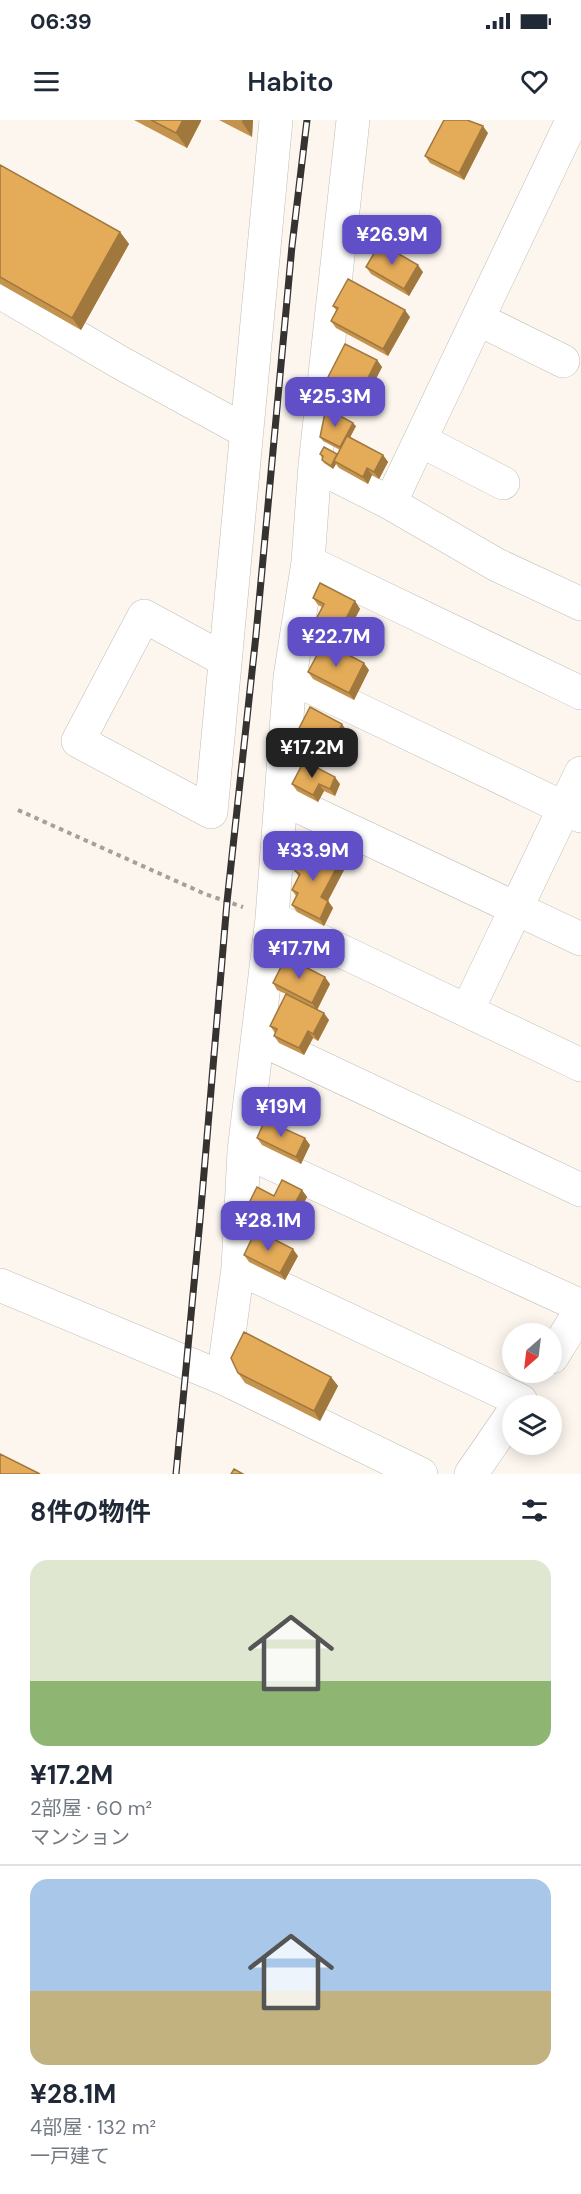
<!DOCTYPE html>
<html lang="ja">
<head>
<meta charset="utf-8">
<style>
	:root { --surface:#fff; --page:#f2f2f3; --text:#1f2937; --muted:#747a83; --line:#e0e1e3; --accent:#614fc8 }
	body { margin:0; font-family:"DM Sans","Noto Sans JP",sans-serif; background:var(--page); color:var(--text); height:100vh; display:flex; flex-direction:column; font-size:22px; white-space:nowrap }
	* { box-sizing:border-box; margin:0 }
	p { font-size:20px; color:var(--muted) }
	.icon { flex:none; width:33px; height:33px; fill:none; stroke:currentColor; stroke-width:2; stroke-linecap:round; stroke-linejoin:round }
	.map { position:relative; height:1354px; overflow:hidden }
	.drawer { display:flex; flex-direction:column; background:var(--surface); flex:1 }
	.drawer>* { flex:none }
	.needle { width:39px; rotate:208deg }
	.fabs { position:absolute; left:502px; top:1203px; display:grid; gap:12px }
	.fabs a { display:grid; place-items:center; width:60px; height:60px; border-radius:50%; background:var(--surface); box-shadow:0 3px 15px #0003; font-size:30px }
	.price { position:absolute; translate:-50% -51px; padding:0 14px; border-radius:12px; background:var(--accent); color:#fff; font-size:20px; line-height:39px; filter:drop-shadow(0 2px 3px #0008) }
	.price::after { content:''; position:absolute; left:50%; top:36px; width:18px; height:14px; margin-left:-9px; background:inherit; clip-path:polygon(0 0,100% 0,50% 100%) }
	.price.selected { background:#222; color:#fff }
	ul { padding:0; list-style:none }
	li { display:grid; align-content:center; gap:12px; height:318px; padding:0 30px }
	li+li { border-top:2px solid var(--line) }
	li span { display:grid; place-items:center; height:186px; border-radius:18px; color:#555 }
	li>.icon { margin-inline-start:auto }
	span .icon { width:108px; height:108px; fill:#fffc; stroke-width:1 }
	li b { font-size:26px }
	h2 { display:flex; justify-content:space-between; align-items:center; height:72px; padding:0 30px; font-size:26px }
	.status { display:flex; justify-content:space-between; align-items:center; height:42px; padding:0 30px; background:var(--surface); direction:ltr }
	.status svg { height:16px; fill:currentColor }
	header { display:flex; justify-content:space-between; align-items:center; height:78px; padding:0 30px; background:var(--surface); font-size:27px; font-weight:600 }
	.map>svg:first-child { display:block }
</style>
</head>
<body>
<div class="status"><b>06:39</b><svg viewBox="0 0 49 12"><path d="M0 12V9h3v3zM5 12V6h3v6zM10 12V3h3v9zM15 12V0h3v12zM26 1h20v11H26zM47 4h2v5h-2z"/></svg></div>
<header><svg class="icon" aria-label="menu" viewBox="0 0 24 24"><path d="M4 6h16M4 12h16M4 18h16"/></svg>Habito<svg class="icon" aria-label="heart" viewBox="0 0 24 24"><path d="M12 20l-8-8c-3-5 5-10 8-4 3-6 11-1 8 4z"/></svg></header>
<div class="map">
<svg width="581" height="1354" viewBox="0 0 581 1354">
	<rect width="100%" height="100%" fill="#fcf6ef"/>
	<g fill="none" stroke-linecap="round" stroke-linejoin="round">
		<defs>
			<path id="minor" d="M0,172L121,243L247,312
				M478,199L563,241
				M420,320L503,363
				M315,345L390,383L497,445L581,484
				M390,383L571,3
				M308,442L581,573
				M225,540L144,496L78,621L211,692L276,0
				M290,557L581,696
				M281,678L581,819
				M272,798L581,945
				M467,891L581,653
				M258,918L581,1070
				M244,1031L581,1186
				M238,1148L521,1281
				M0,1165L223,1258L421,1354
				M552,1237L581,1190
				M223,1258L238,1148L244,1031L272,798L290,557L308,442L315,345L353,0
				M471,1354L513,1293"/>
		</defs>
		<use href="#minor" stroke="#c2bcb6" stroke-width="34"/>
		<path stroke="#a5a09b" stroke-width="4" stroke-dasharray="4.5 4.5" stroke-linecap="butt" d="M18,690L205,774L243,787"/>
		<use href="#minor" stroke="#fff" stroke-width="33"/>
		<defs>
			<path id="rail" d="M176,1354L200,1100L227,782L256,515L292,126L307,0"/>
		</defs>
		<use href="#rail" stroke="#353230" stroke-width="7"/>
		<use href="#rail" stroke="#fff" stroke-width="4.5" stroke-dasharray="14" stroke-linecap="butt"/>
	</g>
	<path fill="#c4934d" d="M134,0H201V1L187,28Z
		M219,0H253L252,17Z
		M488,13L464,60L430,43L425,36Z
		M0,45L120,112L129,124L81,210L0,164Z
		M366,147L423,152L409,176L371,154Z
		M333,186L410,197L388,236L336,208L331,201L336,190Z
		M377,240L382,247L357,296L331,283L326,276L329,271L324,265Z
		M356,306L350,317L383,335L388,342L379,359L372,355L368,364L339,348L336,344L333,349L324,343L322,340V338L320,334H337L340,330L323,321L320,317Z
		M313,478L355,481L360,489L342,523L319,510L314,503L322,487L318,485Z
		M369,550L354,580L313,559L308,552Z
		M347,611L330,644L298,627L293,620Z
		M292,664H340L335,676L324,671L318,682L297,671Z
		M339,743L344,750L328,781L333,788L324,806L297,792L292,785L296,776L292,770L299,757L295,751Z
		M273,863L330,864L317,890L329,900L318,921L313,918L304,935L279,923L274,916L275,913L270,906L286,874L277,870Z
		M257,1018L310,1025L301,1044L262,1025Z
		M302,1070L307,1077L289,1111L253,1092L248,1085L274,1076Z
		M244,1135L298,1136L285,1160L249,1142Z
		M238,1253L331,1257L338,1266L320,1301L245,1263Z"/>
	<path fill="#a0783e" d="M183,0H201V1L187,28L176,13Z
		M242,0H253L252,17L242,2Z
		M483,6L488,13L464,60L459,53Z
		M120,112L129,124L81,210L72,198Z
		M418,145L423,152L409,176L404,169Z
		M405,190L410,197L388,236L383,229Z
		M377,240L382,247L357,296L352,289Z
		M353,303L356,306L343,331L340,327Z
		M337,334L334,341L336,344L333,349L331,346Z
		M383,335L388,342L379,359L374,352Z
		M367,348L372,355L368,364L363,357Z
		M355,481L360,489L342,523L337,516Z
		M364,543L369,550L354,580L349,573Z
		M342,604L347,611L330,644L325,637Z
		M335,657L340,664L335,676L330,669Z
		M319,664L324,671L318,682L313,675Z
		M339,743L344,750L326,784L321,777Z
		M328,781L333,788L324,806L320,799Z
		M325,857L330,864L317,890L312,883Z
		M324,893L329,900L318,921L313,914Z
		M308,911L313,918L304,935L299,928Z
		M305,1018L310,1025L301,1044L296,1037Z
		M302,1070L307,1077L289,1111L284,1104Z
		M293,1129L298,1136L285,1160L280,1153Z
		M331,1257L338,1266L320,1301L314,1291Z"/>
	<path fill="#e4ab59" stroke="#a0783e" stroke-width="1.5" d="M151,0H183L176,13Z
		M444,0H467L483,6L459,53L425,36Z
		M0,45L120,112L72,198L0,157Z
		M380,123L418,145L404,169L366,147Z
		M348,159L405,190L383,229L331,201L338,188L333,186Z
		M345,224L377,240L352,289L326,276L330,268L324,265Z
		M326,288L353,303L340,327L320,317Z
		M347,316L383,335L374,352L367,348L363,357L334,341Z
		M324,327L337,334L331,346L322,340L323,336L320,334Z
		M320,463L355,481L337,516L314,503L324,484L313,478Z
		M324,522L364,543L349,573L308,552Z
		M310,587L342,604L325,637L293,620Z
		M304,641L335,657L330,669L319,664L313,675L292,664Z
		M307,727L339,743L321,777L328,781L320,799L292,785L298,773L292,770L300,754L295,751Z
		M286,837L325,857L312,883L273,863Z
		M286,874L324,893L313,914L308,911L299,928L274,916L277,909L270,906Z
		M265,1000L305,1018L296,1037L257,1018Z
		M282,1060L302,1070L284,1104L248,1085L257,1067L274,1076Z
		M256,1110L293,1129L280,1153L244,1135Z
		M244,1212L331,1257L314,1291L238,1253L231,1238Z
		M0,1334L40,1354H0Z
		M234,1349L243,1354H231Z"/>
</svg>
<div class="fabs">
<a><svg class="needle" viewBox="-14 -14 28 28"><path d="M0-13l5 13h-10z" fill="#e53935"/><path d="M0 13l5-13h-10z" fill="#747a83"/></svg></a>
<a><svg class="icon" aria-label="layers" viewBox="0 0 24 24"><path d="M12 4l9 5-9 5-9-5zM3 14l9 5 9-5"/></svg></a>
</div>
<b class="price" style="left:392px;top:146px">¥26.9M</b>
<b class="price" style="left:335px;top:308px">¥25.3M</b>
<b class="price" style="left:336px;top:548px">¥22.7M</b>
<b class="price selected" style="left:312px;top:659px">¥17.2M</b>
<b class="price" style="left:313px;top:762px">¥33.9M</b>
<b class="price" style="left:299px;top:860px">¥17.7M</b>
<b class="price" style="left:281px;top:1018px">¥19M</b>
<b class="price" style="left:268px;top:1132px">¥28.1M</b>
</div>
<section class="drawer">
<h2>8件の物件<svg class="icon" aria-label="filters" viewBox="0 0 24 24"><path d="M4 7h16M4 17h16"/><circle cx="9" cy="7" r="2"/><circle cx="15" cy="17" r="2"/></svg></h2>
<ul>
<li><span style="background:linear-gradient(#dfe7d0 65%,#8fb573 0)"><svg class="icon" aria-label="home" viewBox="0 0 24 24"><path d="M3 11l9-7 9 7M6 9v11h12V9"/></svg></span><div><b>¥17.2M</b><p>2部屋 · 60 m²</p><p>マンション</p></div></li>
<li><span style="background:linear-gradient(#a9c7e8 60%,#c2b280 0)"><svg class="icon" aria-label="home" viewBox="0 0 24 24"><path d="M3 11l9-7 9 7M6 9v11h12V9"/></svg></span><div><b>¥28.1M</b><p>4部屋 · 132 m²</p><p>一戸建て</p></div></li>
</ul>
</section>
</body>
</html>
